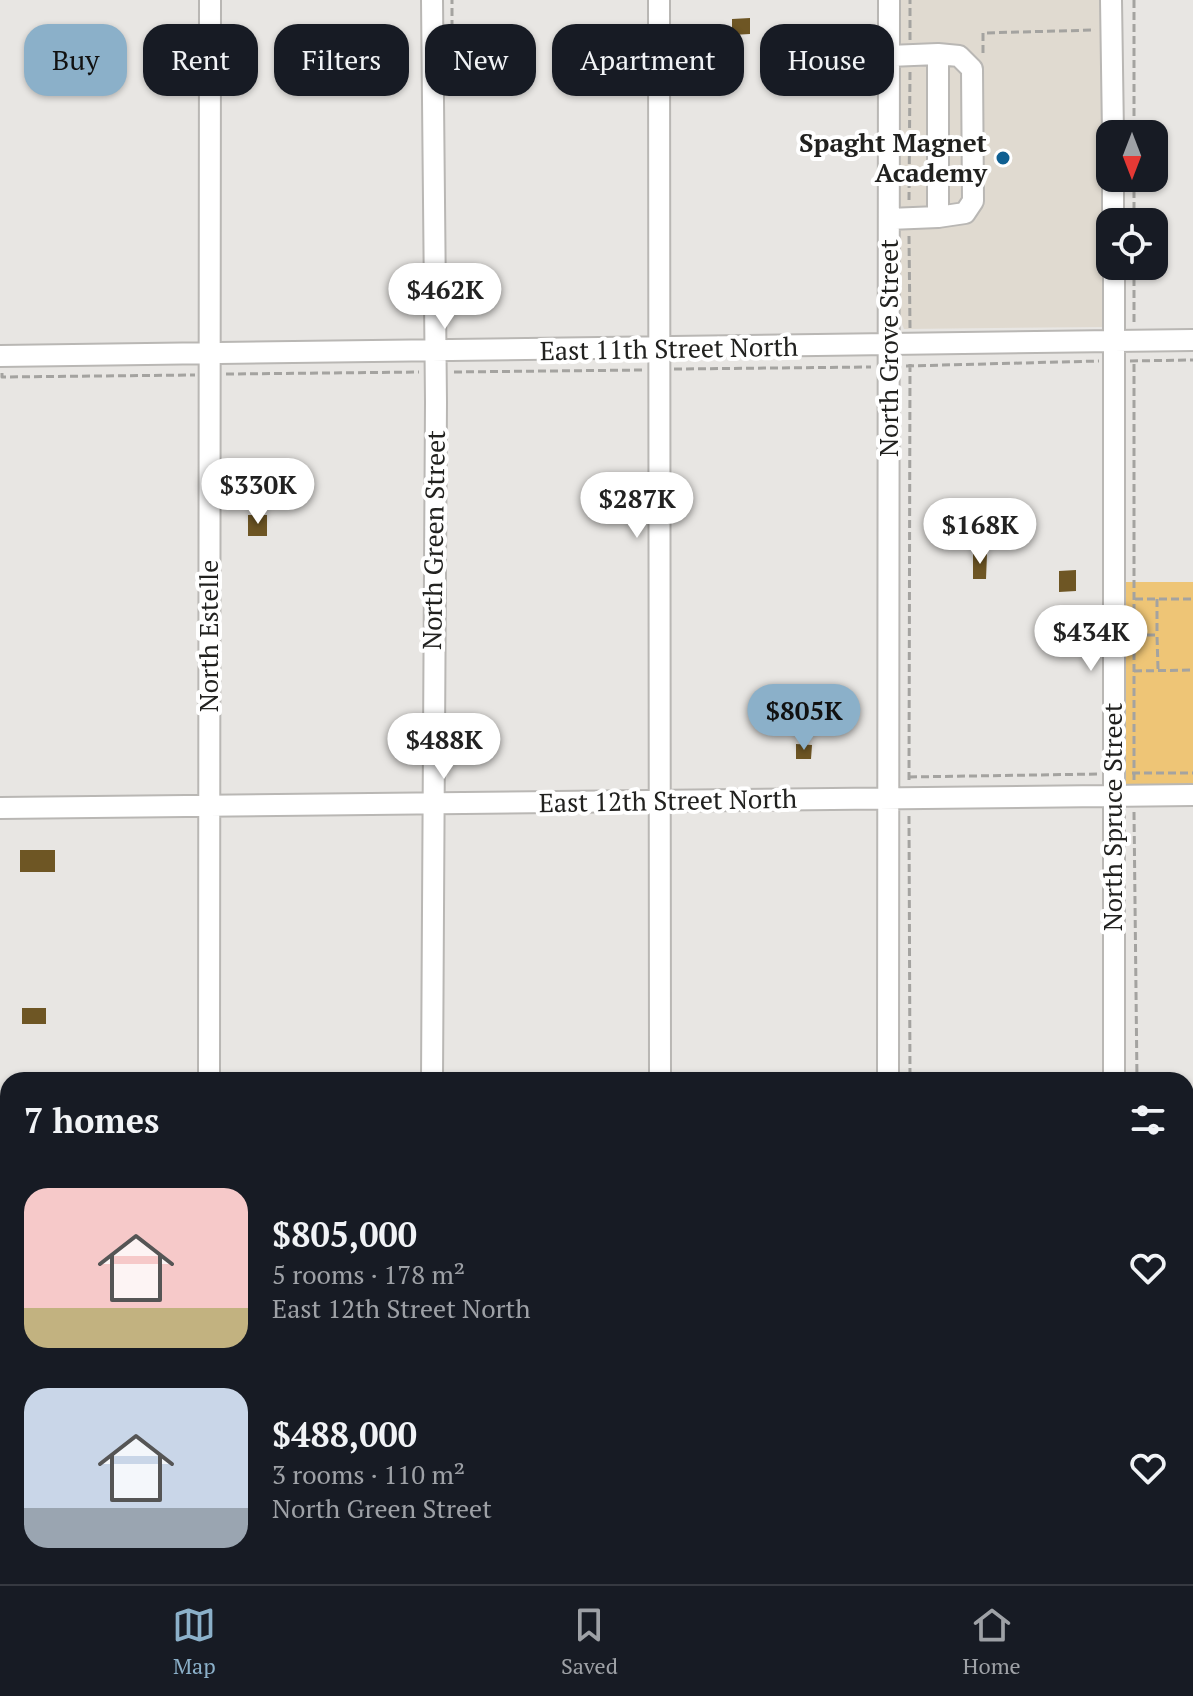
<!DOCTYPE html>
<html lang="en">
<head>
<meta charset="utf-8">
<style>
	:root { --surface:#171b24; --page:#242831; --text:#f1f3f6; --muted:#9ea1a6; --line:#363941; --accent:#8bb0c9 }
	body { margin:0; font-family:"PT Serif",serif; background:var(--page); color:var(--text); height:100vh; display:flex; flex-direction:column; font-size:30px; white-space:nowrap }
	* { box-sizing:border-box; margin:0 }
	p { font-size:26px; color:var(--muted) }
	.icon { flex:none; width:44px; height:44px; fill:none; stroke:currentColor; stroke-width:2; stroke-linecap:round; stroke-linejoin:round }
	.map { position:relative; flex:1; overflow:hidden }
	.panel { position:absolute; left:0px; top:1072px; width:1194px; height:512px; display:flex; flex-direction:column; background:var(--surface); border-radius:24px 24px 0 0; box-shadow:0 2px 6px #0004 }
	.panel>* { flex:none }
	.top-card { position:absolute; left:24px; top:24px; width:1146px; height:72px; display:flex; gap:16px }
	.needle { width:52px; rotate:180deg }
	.controls { position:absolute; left:1096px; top:120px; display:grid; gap:16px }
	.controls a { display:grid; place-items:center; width:72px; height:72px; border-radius:16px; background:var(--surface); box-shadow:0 2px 6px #0004; font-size:40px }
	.price { position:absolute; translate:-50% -68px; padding:0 18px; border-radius:28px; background:#fff; color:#222; font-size:26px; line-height:52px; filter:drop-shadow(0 2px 4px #0008) }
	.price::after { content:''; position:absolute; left:50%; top:48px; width:24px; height:18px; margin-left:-12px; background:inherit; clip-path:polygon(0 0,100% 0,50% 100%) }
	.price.selected { background:var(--accent); color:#111 }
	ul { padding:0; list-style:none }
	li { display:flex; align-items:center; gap:24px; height:200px; padding:0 24px }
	li span { display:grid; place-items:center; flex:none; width:224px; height:160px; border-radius:24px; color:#555 }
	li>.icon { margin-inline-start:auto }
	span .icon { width:96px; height:96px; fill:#fffc; stroke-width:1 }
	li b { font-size:34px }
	h2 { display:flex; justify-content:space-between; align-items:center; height:96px; padding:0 24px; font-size:34px }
	.chip { padding:0 28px; border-radius:24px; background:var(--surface); box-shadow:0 2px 6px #0004; font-size:28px; line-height:72px }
	.chip.selected { background:var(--accent); color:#111 }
	.tabs { display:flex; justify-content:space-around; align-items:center; height:112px; border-top:2px solid var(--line); background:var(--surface); font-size:22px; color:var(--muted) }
	.tabs a { display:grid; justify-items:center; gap:4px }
	.tabs .selected { color:var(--accent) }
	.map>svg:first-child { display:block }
</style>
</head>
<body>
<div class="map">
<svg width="1193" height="1584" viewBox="0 0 1193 1584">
	<rect width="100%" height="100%" fill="#e8e6e3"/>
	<path fill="#e0dad0" d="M900,0H1105L1106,321L1103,327L904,329L899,316Z"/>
	<path fill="#eec576" d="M1113,582H1193V795L1112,796Z"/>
	<path fill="#6e5624" d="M750,18V34L732,35V19Z
		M248,515H267V536H248Z
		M973,554H987L986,579H973Z
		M1076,570V591L1059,592V571Z
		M796,744L812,745L811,759H796Z
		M20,850H55V872H20Z
		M22,1008H46V1024H22Z"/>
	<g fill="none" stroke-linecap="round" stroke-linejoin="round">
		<defs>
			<path id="minor" d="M659,0L660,1080
				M1111,0L1113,134
				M889,56L938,54V217L889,219
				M1113,178V222
				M938,217L965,213L973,201L972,69L959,56L938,54
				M1114,266V1080
				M0,356L1193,340
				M0,808L1193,795
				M209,1080L210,0
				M432,1080L436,402L432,0
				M888,1080L889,0
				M1186,1517H1193
				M658,1576V1584
				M208,1584V1576
				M431,1584V1576
				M888,1584V1576
				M1115,1584V1576"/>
			<path id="major" d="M1186,1243H1193
				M0,1253H8"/>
		</defs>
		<use href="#minor" stroke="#b9b7b4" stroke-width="24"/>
		<use href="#major" stroke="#327bae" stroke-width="28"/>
		<path stroke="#a4a3a0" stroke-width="3" stroke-dasharray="8 4" stroke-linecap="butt" d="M1134,0V134
			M910,40V0
			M983,53V33L1095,30
			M452,88V0
			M1099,144V168
			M1134,178V222
			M909,200L910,72
			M1099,232V256
			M909,236L910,328
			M1134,266V324
			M1130,361L1193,360
			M906,366L1099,361
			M674,369L871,367
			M454,372L643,370
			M2,373V377L195,375
			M226,374L419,372
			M1135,599H1193
			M1157,599V635
			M1135,635H1157L1158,669
			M1134,671L1193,670
			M1132,773H1193
			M909,777L1097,774
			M909,780L910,364
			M1134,780V360
			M1134,812L1137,1080
			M909,816L910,1080
			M1186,1213H1193
			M0,1226H8
			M1186,1269L1193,1268
			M0,1278H8
			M910,1584V1576"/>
		<use href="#minor" stroke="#fff" stroke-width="20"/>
		<use href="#major" stroke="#89cdfd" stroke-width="24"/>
	</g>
	<circle fill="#0f5f91" stroke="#fff" stroke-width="3" cx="1003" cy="158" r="8"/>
	<g text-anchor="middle" stroke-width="8" stroke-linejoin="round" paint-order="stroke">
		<g font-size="26" font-weight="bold" fill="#21211f" stroke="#fff" text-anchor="end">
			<text x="987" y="152">Spaght Magnet<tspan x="987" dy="30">Academy</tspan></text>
		</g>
		<g font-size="26" fill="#21211f" stroke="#fff">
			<text transform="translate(889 348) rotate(-90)" y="9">North Grove Street</text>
			<text transform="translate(669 349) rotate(-1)" y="9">East 11th Street North</text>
			<text transform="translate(434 540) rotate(-89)" y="9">North Green Street</text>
			<text transform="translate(209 636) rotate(-90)" y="9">North Estelle</text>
			<text transform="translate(668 801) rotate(-1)" y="9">East 12th Street North</text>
			<text transform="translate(1113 817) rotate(-90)" y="9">North Spruce Street</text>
		</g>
	</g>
</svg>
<div class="controls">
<a><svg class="needle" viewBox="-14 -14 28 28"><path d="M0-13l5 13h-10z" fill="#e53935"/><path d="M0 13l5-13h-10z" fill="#9ea1a6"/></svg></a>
<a><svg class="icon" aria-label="locate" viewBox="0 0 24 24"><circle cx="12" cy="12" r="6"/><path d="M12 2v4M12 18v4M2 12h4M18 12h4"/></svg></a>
</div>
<b class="price" style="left:445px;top:331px">$462K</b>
<b class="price" style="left:258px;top:526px">$330K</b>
<b class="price" style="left:637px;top:540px">$287K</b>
<b class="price" style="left:980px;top:566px">$168K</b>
<b class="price" style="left:1091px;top:673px">$434K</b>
<b class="price selected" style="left:804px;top:752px">$805K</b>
<b class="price" style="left:444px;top:781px">$488K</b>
<div class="top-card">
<a class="chip selected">Buy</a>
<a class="chip">Rent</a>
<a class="chip">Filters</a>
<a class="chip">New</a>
<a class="chip">Apartment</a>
<a class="chip">House</a>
</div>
<section class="panel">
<h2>7 homes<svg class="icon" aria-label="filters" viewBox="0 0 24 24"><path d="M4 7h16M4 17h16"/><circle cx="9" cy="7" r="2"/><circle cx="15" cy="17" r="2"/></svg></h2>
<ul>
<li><span style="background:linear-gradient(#f6c9c9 75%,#c2b280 0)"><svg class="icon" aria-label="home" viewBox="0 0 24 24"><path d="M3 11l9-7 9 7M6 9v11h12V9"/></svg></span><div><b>$805,000</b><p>5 rooms · 178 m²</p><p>East 12th Street North</p></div><svg class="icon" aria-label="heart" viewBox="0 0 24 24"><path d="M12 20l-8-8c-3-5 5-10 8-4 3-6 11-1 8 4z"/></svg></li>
<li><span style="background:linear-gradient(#c9d6e8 75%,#9aa5b1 0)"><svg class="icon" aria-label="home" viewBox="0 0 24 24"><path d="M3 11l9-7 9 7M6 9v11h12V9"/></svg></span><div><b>$488,000</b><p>3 rooms · 110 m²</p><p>North Green Street</p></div><svg class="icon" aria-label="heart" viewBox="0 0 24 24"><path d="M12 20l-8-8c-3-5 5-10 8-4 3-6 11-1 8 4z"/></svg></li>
</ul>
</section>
</div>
<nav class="tabs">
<a class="selected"><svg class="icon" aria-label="map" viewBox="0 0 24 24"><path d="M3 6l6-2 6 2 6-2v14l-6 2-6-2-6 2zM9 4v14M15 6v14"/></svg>Map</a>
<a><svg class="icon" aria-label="saved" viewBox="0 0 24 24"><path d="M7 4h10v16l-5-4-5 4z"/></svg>Saved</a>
<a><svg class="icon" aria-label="home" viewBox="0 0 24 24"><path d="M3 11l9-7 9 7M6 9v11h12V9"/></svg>Home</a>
</nav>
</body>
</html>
